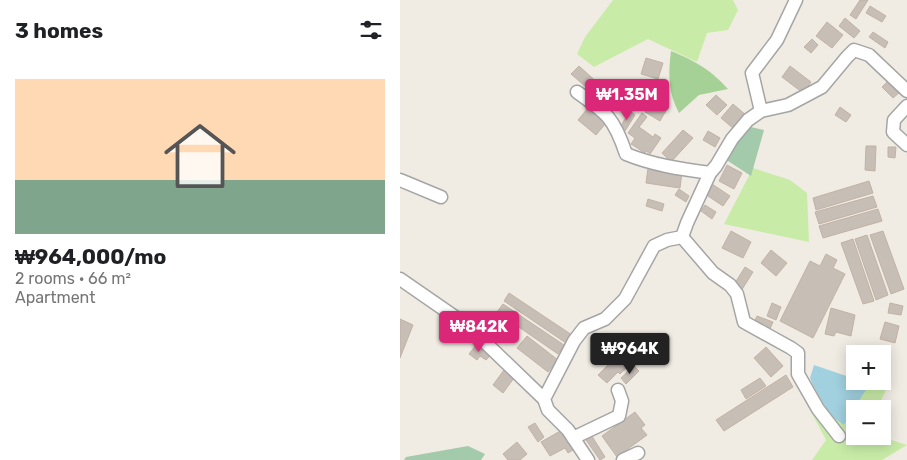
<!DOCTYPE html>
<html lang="en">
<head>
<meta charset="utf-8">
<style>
	:root { --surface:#fff; --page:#f2f2f2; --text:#202124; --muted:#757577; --line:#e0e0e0; --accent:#db2777 }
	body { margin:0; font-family:Rubik,sans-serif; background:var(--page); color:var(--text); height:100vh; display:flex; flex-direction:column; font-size:19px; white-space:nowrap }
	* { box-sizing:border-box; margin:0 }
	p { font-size:16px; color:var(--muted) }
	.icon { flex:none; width:28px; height:28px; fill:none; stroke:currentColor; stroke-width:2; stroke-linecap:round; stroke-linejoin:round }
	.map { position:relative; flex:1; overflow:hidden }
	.panel { display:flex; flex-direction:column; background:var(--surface); width:400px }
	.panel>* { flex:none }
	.controls { position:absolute; left:446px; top:345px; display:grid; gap:10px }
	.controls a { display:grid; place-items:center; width:45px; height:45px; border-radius:0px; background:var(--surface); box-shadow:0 2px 12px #0003; font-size:25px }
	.price { position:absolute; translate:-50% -42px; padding:0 11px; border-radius:5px; background:var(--accent); color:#fff; font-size:16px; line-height:32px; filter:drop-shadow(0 1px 2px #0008) }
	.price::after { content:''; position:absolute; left:50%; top:30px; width:15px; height:11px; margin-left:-8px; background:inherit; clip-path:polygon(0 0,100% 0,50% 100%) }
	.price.current { background:#222; color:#fff }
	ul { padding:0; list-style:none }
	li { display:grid; align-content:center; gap:10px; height:265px; padding:0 15px }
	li+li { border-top:1px solid var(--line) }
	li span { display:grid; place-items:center; height:155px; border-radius:0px; color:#555 }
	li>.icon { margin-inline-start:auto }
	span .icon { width:90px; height:90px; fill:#fffc; stroke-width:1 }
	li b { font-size:21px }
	h2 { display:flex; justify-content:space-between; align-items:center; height:60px; padding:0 15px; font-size:21px }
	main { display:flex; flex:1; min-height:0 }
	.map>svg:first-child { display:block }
</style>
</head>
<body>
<main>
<section class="panel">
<h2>3 homes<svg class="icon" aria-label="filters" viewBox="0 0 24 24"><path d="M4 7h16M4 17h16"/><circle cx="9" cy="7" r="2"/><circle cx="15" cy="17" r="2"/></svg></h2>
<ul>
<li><span style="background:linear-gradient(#ffd9b3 65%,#7fa58c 0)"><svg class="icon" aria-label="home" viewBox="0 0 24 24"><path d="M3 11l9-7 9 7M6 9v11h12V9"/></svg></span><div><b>₩964,000/mo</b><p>2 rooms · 66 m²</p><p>Apartment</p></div></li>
</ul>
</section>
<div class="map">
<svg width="507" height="460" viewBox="0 0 507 460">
	<rect width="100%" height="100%" fill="#f0ece3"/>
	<path fill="#c8eca7" d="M213,0H333L338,10L328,30L307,33L297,62L248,39L194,67L177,54L185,37Z
		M353,168L390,180L407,193L409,242L324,224Z
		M462,381L487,388L477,409H455V436H478L507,445L482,460H412L426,440L401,393L413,385L430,415L467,388Z"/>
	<path fill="#a6d196" d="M271,51C295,61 310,69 328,89L299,95L279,113C268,93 268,73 271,51Z"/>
	<path fill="#a3caaa" d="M346,126L364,130L351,176L325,159Z
		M68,446L85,454L81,460H4L6,457Z"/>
	<path fill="#a1d0df" d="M414,365L455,379V381H462L467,388L444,425L430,415L413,385L410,378Z"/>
	<path fill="#c7beb6" stroke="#c2b2a5" d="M460,0H468L456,19L450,15Z
		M470,6L486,16L482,22L466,13Z
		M445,18L460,31L454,38L439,26Z
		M427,22L443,35L432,48L416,36Z
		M473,32L488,42L485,48L469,37Z
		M412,39L418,45L411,53L404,47Z
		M246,58L263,63L258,79L241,74Z
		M179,66L200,85L193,93L171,74Z
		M390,66L411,82L403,93L382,77Z
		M490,79L501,91L493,98L482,87Z
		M203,86L209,90L204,98L198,95Z
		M227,87L243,100L236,109L219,96Z
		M316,95L327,105L317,115L306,105Z
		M253,99L268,107L260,121L245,112Z
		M333,104L346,115L334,129L321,118Z
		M440,107L451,115L446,122L435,115Z
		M188,108L206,123L196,135L178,120Z
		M230,111L235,115L225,131L220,127Z
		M242,113L247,117L239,127L253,137L255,134L261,138L250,154L246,151L245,153L231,144L235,138L228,133Z
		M283,130L293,138L271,162L262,153Z
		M308,131L320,138L315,147L303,140Z
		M466,146H476L475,171L465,170Z
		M488,147H496L495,158L488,157Z
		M327,165L342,173L334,189L319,181Z
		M248,168L282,172L280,188L246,183Z
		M469,181L473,193L416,210L413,198Z
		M309,182L330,196L323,206L302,192Z
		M279,189L289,196L286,202L275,195Z
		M473,196L477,207L419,224L415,212Z
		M248,199L264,204L262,211L246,206Z
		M305,205L316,212L312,219L301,211Z
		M478,209L482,221L423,238L419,226Z
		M331,231L351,242L343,258L322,248Z
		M483,231L504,289L491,294L470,235Z
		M467,235L488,295L476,300L455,239Z
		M453,239L474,301L463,304L441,243Z
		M371,250L387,263L376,276L361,263Z
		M426,254L437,260L433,268L445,274L413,338L380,321L410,261L420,266Z
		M345,267L353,272L341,291L333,286Z
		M109,293L172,335L166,343L104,301Z
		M372,303L381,307L376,320L367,316Z
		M490,303L503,306L501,315L488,313Z
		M103,304L164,345L158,354L97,312Z
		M431,308L455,315L451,336L436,332L434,336L425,334Z
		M357,316L373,322L369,331L353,325Z
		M0,319L13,325L0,358Z
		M485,322L499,326L495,343L480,339Z
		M127,336L158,360L148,372L117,348Z
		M76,345L90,356L86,360L80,356L77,360L69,354Z
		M366,347L383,366L371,377L354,358Z
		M219,360L227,367L220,374L218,372L207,383L198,375L212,361L215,364Z
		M234,366L239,371L226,384L221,378Z
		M104,370L114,378L103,393L93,385Z
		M386,375L393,387L324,431L316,420Z
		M360,378L366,386L346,399L341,390Z
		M235,412L245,425L241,428L247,435L217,457L202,436Z
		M135,423L144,437L138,442L128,427Z
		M162,430L173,450L168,453L165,448L150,456L141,442Z
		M190,433L205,457L200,460L184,437Z
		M117,442L127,454L120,460H108L103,454Z"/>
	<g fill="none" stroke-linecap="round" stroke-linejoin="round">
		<defs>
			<path id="minor" d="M177,92C207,113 214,118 226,154C253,165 280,169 310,173
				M507,106L494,120L493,132L507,145
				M361,111L352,73L377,40L396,0
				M0,180L41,197
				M282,237L313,273L330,285L337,294L344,322L391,348L398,353V374L418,409L439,436
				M0,279L68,326L144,399L148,410L168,430L188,460
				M144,399L174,341L184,328L205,319L225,299L254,246L267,240L282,237L287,223L310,173L316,166L332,139L348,120L361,111L388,105L422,87L447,57L454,50L469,55L507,91
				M173,438L219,416L222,401L218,390
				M223,460L238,453"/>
		</defs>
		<use href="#minor" stroke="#a5a5a5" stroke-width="15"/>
		<use href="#minor" stroke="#fff" stroke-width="12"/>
	</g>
</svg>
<div class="controls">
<a>+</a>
<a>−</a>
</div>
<b class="price" style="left:227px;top:121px">₩1.35M</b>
<b class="price" style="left:79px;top:353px">₩842K</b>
<b class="price current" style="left:230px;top:375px">₩964K</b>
</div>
</main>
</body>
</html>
